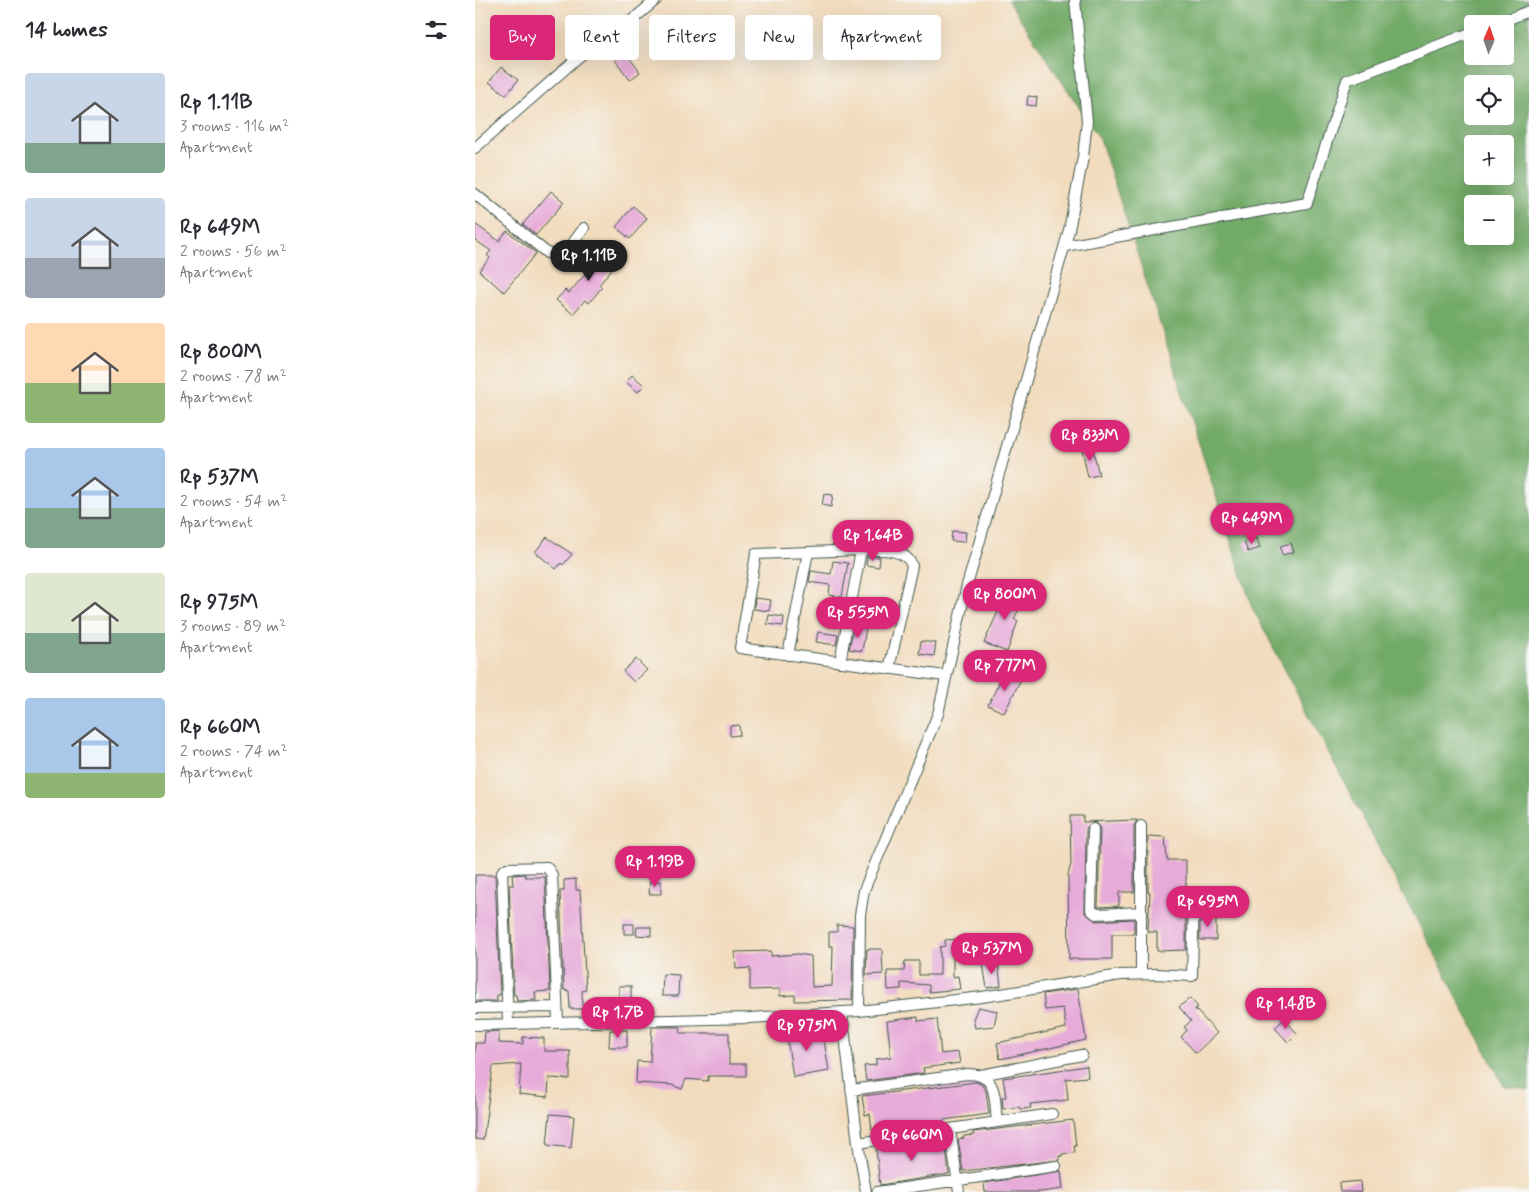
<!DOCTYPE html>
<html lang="en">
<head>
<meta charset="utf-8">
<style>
	:root { --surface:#fff; --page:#f2f2f3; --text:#2b2b33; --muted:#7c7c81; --accent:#db2777 }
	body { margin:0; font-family:Mynerve,sans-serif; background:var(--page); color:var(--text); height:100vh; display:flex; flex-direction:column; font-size:19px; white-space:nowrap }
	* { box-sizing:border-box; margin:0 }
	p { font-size:16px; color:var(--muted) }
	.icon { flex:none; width:28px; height:28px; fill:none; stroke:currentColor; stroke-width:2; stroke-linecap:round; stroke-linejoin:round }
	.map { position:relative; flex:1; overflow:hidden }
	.drawer { display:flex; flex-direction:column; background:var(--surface); width:475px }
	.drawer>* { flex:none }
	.top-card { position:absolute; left:15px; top:15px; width:475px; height:45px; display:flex; gap:10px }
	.needle { width:32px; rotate:2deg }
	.controls { position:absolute; left:989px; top:15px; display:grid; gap:10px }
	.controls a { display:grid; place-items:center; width:50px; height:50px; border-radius:5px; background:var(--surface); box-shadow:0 5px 20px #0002; font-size:25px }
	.price { position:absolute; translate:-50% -42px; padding:0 11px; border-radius:18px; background:var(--accent); color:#fff; font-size:16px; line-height:32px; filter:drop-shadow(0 1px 2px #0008) }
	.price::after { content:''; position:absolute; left:50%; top:30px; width:15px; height:11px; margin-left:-8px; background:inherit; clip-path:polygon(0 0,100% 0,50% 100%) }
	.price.current { background:#222; color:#fff }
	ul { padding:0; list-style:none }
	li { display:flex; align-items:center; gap:15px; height:125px; padding:0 25px }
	li span { display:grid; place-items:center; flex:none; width:140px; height:100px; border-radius:5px; color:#555 }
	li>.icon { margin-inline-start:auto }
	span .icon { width:60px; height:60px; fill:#fffc; stroke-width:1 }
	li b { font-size:21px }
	h2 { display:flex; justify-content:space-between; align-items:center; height:60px; padding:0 25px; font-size:21px }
	.pill { padding:0 18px; border-radius:5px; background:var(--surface); box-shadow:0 5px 20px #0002; font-size:18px; line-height:45px }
	.pill.current { background:var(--accent); color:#fff }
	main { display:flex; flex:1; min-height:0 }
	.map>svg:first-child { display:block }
</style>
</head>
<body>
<main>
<section class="drawer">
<h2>14 homes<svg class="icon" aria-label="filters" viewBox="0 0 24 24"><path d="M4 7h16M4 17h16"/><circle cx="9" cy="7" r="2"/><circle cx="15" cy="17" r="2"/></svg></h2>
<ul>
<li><span style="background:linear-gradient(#c9d6e8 70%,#7fa58c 0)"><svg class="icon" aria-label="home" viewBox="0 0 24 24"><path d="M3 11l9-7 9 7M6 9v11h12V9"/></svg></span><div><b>Rp 1.11B</b><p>3 rooms · 116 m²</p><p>Apartment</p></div></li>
<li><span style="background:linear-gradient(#c9d6e8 60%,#9aa5b1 0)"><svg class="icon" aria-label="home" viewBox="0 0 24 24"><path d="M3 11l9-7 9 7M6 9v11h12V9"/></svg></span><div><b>Rp 649M</b><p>2 rooms · 56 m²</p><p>Apartment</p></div></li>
<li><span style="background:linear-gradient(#ffd9b3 60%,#8fb573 0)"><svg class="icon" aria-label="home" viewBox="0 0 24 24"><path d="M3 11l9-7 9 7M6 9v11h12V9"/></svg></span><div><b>Rp 800M</b><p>2 rooms · 78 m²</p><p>Apartment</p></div></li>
<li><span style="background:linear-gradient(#a9c7e8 60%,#7fa58c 0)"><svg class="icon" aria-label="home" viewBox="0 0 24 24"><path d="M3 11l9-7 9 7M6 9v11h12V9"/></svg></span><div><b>Rp 537M</b><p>2 rooms · 54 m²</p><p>Apartment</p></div></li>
<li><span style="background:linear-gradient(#dfe7d0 60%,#7fa58c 0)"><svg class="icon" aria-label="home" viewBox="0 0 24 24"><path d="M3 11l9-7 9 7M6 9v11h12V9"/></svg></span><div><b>Rp 975M</b><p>3 rooms · 89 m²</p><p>Apartment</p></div></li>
<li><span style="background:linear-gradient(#a9c7e8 75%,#8fb573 0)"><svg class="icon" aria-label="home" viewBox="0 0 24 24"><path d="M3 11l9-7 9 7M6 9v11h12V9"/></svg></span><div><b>Rp 660M</b><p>2 rooms · 74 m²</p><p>Apartment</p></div></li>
</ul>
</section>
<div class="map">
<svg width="1054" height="1192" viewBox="0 0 1054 1192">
	<rect width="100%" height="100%" fill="#f6f6f2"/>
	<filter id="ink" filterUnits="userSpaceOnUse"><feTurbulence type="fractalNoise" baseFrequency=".02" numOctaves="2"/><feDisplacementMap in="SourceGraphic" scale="10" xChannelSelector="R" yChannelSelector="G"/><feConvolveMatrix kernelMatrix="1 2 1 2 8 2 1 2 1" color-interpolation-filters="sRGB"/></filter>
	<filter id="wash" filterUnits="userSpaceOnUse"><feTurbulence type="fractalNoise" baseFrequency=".0096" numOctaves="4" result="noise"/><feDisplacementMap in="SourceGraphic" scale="20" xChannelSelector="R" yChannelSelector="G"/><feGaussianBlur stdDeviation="1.12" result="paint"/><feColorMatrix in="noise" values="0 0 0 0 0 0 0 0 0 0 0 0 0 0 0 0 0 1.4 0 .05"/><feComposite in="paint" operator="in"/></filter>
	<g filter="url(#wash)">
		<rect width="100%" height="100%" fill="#f2dcbd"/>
		<path fill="#72aa68" stroke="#48744e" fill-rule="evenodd" d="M533,0H1054V1090L1029,1086L777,607L625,139ZM998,24H1030V56H998ZM998,84H1030V116H998ZM998,144H1030V176H998ZM998,204H1030V236H998Z"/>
		<g id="blocks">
			<path fill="#e7abd9" d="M150,52L165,72L155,80L140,60Z
				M26,67L43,80L31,95L14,82Z
				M553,96L562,97L561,106L552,105Z
				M76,191L89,202L61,235L48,224Z
				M158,206L172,218L155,239L141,227Z
				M0,224L24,241L32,231L61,253L29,292L4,271L15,258L12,255L16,251L0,240Z
				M127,247L143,261L124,285L127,287L114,303L110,300L98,314L81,300L90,290L94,293L118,265L115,263Z
				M157,375L169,385L163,392L151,382Z
				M617,446L624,475L613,477L607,449Z
				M349,494L358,495L356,507L347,505Z
				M477,531L491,532L490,542L476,541Z
				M72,537L97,554L88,565L86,563L81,569L60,552Z
				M782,538L785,548L773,552L769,542Z
				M816,543L819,552L807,555L805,546Z
				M392,557H405L404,567L391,565Z
				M358,561L373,563L367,597L354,595L355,585L334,582L336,571L356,574Z
				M534,587L551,595L539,619L543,621L532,652L509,643Z
				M280,598L296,600L294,611L279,609Z
				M294,615L309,617L308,626L292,624Z
				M379,626L391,628L387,651L374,649Z
				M343,632L363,635L361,645L341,642Z
				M446,641L461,643L459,656L444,654Z
				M161,659L172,670L159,682L148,671Z
				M530,671L546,679L529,713L513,705Z
				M264,725L265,735L255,736V726Z
				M595,816H608V822L662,820L659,826V892H644V906L623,907L625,829L622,823L618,822L611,828L610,913L621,921L659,919V934H637V959H594L593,875L596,864Z
				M673,836L690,837L692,860H711V950L682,951V932H673L675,892H673Z
				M50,874V877H70L75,991L60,992L61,1000L42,1001L41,995H39L34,885H38L37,875Z
				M0,875H20L25,995H22V1001H0Z
				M101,879V890H105L111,990L107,991L108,1009H95L94,991L89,990L85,891H89V880Z
				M175,881H186V894H174Z
				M725,917H741V940H725Z
				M149,924H159V934H149Z
				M362,925L378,926L377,1000L320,1001V995L305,996V989L275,990V968L261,969L260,952L296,951V956L323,954L336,956L337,987L357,986L358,946H354V932H362Z
				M162,927H176V936L161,935Z
				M483,939V956H478V977L483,976L485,989L454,992V985L426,983V989L413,990L412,971H429L430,961H444V975H465V947L470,946V940Z
				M392,949H407L408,974L391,975Z
				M523,962L526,986L512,988L508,964Z
				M188,974L204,975L203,996H187Z
				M144,986H156V999H144Z
				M603,989L611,1040L525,1059L522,1043L591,1028L588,1008L570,1010L568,994Z
				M715,998L723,1007L720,1009L742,1033L721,1053L706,1037L712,1030L709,1027L716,1021L704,1007Z
				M503,1007L522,1011L519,1026L500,1028L498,1019Z
				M443,1017V1021L462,1019L466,1054L483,1052L485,1063L448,1068L449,1073L391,1081L389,1066L401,1065V1059L416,1057L412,1021Z
				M809,1019L822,1033L813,1042L800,1028Z
				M177,1027H206L205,1033H254V1064H271V1076H233V1081L211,1079L207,1089L197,1085L161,1083L162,1061L175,1062Z
				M347,1027L354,1071L318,1077L311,1032Z
				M135,1030H152V1047H134Z
				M24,1031V1043L48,1044V1037L69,1038V1051H95V1079L74,1078L73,1097L44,1094L46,1064L18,1066L8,1140L0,1139V1043H9L10,1032Z
				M612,1066L613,1077L591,1079L593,1100L555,1104L556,1108L545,1109L544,1107L528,1109L527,1097H531L528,1078Z
				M501,1082L506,1084L511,1091L514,1114L468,1120V1123L447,1126L397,1130L395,1114L390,1115L387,1096Z
				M75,1114L99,1116L96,1148L72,1145Z
				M598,1120L601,1146H599L600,1153L587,1154V1156H584L585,1160L488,1171L483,1139L489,1138V1136L499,1135L498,1132Z
				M461,1138V1142L470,1141L474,1174L405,1185L401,1149L449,1143V1140Z
				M586,1171L588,1189L565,1192H510L509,1183Z
				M885,1181L886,1192H865L864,1183Z"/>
		</g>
	</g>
	<g filter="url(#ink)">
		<use href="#blocks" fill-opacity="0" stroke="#3f5549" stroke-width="1"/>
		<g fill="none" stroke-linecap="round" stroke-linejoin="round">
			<defs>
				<path id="street" d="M1021,24L1054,11
					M0,148L106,55L137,37L181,0
					M0,194L72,253C91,259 99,241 109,228
					M590,246L832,203L872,80L998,32
					M386,550L281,554L265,648L470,676
					M313,655L333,552
					M365,662L386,550C402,550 431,547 437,566L414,669
					M666,826V974
					M618,829L616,910L621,914L667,912
					M0,1008L82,1007
					M384,1011L385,915L389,890L463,714L491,589L594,230L608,157L612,121L600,0
					M367,1012L383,1143L475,1129L484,1192
					M33,1023L27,872L32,868L72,867L77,875L83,1022
					M0,1025L275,1018L384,1011L507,997L646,975L681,974L717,976L719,894
					M506,1075L607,1055
					M376,1090L492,1074C524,1074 519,1098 522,1122
					M475,1129L577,1114
					M383,1143L391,1192
					M402,1192L581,1166"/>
			</defs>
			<use href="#street" stroke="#3f5549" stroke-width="12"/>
			<use href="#street" stroke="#fff" stroke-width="10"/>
		</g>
	</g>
</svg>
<div class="controls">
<a><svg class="needle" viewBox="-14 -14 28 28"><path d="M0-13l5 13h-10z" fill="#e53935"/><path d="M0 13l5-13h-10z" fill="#7c7c81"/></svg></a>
<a><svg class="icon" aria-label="locate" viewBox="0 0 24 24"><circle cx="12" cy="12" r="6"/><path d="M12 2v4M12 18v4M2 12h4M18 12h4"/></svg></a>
<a>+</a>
<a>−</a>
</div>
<b class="price current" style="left:114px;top:282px">Rp 1.11B</b>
<b class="price" style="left:615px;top:462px">Rp 833M</b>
<b class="price" style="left:777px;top:545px">Rp 649M</b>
<b class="price" style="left:398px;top:562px">Rp 1.64B</b>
<b class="price" style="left:530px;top:621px">Rp 800M</b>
<b class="price" style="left:383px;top:639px">Rp 555M</b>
<b class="price" style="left:530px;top:692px">Rp 777M</b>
<b class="price" style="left:180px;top:888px">Rp 1.19B</b>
<b class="price" style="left:733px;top:928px">Rp 695M</b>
<b class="price" style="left:517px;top:975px">Rp 537M</b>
<b class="price" style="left:811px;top:1030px">Rp 1.48B</b>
<b class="price" style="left:143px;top:1039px">Rp 1.7B</b>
<b class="price" style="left:332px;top:1052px">Rp 975M</b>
<b class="price" style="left:437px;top:1162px">Rp 660M</b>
<div class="top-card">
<a class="pill current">Buy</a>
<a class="pill">Rent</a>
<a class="pill">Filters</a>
<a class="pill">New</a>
<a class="pill">Apartment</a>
</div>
</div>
</main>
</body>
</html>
